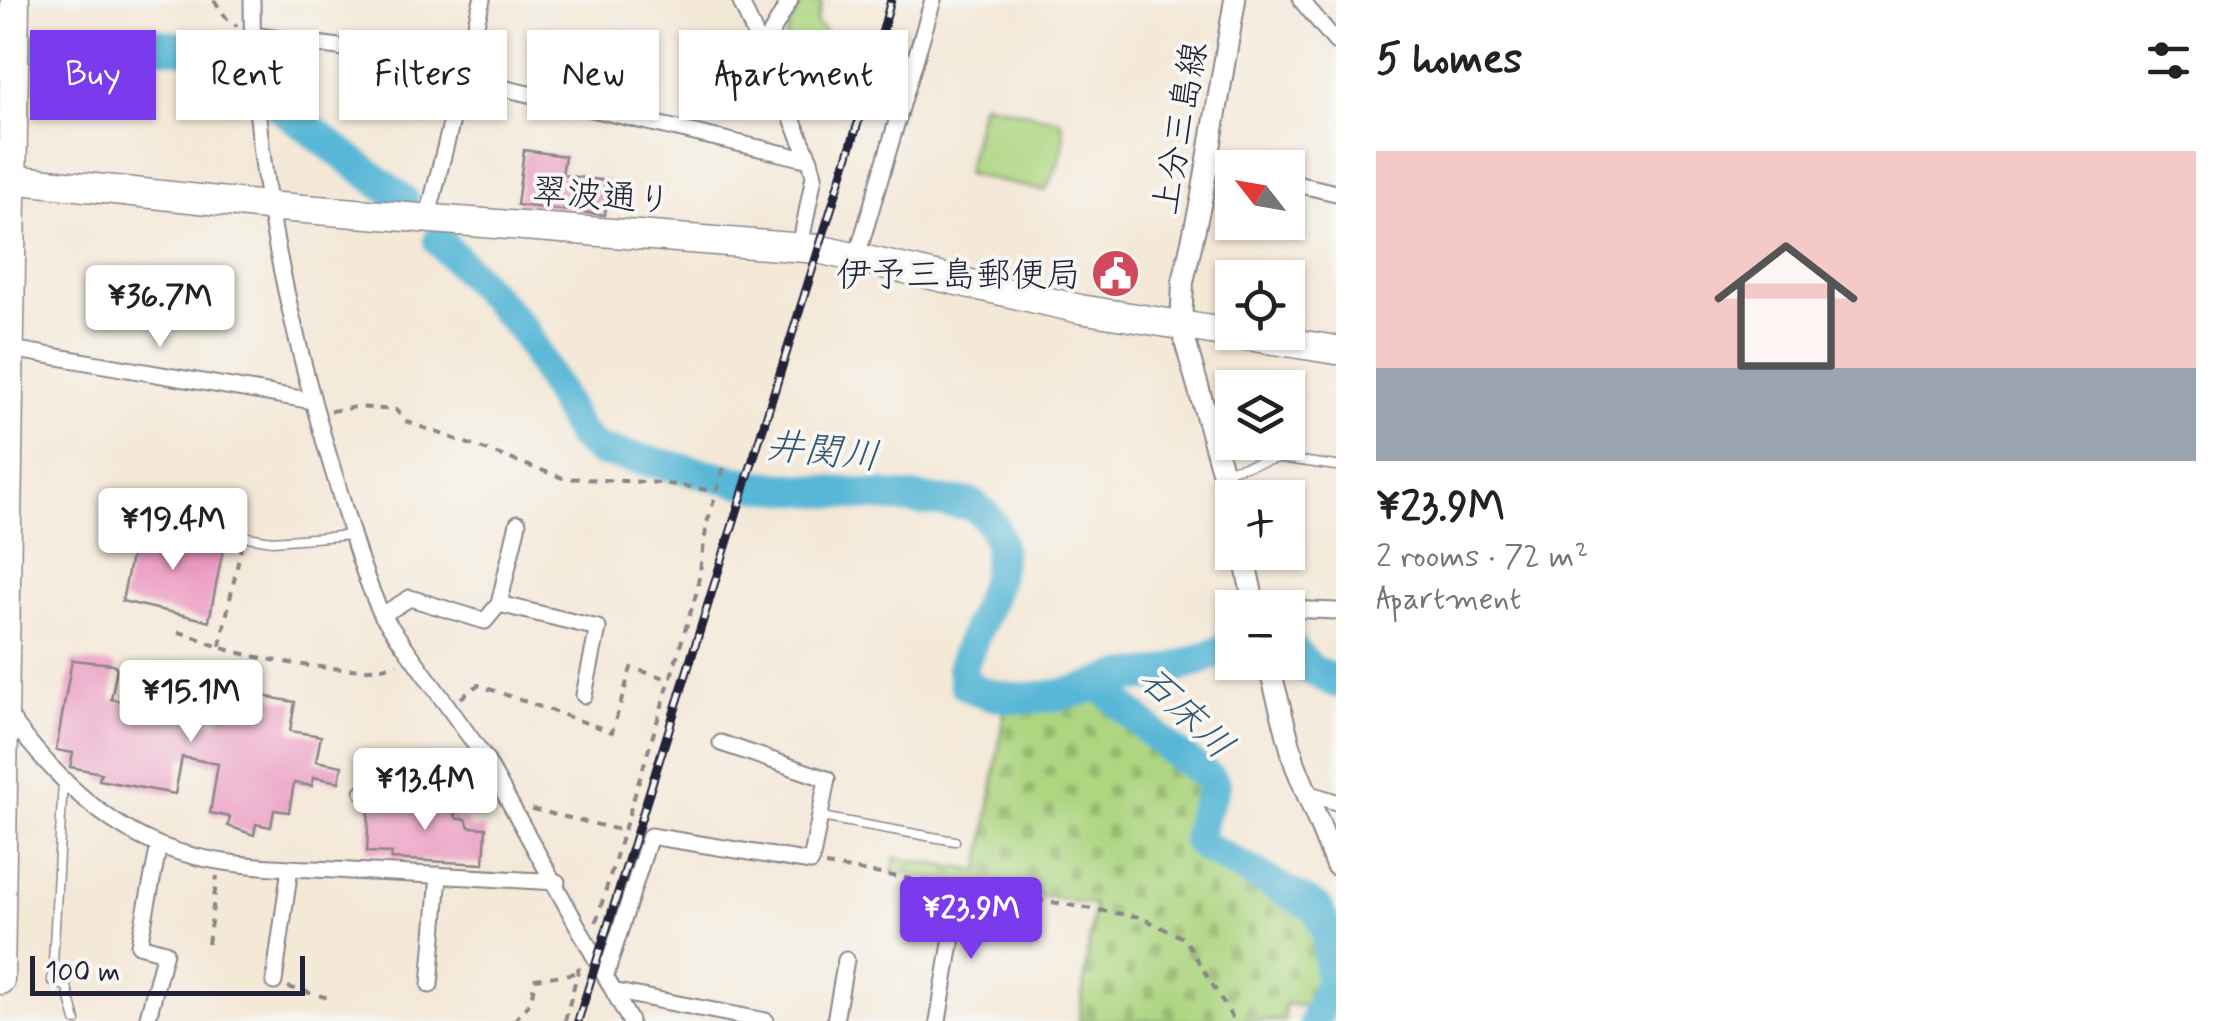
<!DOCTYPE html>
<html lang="en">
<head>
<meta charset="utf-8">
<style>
	:root { --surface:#fff; --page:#f6f6f6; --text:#222; --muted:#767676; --line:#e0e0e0; --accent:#7c3aed }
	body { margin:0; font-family:Mynerve,"Klee One",sans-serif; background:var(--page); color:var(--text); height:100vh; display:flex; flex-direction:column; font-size:38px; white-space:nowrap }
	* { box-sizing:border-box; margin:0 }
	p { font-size:32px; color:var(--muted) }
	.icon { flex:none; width:55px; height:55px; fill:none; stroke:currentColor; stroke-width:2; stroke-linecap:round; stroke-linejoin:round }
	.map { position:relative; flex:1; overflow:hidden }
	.details { display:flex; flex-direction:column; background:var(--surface); width:900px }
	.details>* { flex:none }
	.top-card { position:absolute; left:30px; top:30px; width:950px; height:90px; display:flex; gap:20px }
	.needle { width:65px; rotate:301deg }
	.fabs { position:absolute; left:1215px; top:150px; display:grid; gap:20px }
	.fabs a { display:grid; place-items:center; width:90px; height:90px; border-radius:0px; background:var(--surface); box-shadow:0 2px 8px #0004; font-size:50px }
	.scale { position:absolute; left:30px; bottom:25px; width:275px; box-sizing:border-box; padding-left:10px; border:5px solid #22223b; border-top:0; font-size:28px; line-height:35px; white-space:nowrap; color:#22223b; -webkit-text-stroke:8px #f6f6f2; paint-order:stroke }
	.price { position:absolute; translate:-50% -85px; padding:0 22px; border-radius:10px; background:#fff; color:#222; font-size:32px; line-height:65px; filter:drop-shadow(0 2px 5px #0008) }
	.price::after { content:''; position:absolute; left:50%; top:60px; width:30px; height:22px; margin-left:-15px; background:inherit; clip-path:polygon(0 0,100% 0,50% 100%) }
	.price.current { background:var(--accent); color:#fff }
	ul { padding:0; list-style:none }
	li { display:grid; align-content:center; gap:20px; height:530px; padding:0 40px }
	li+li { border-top:2px solid var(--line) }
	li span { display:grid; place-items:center; height:310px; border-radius:0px; color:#555 }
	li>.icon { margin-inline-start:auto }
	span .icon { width:180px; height:180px; fill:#fffc; stroke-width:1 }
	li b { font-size:42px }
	h2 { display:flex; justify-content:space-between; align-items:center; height:120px; padding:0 40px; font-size:42px }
	.pill { padding:0 35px; border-radius:0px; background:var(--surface); box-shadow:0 2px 8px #0004; font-size:35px; line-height:90px }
	.pill.current { background:var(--accent); color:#fff }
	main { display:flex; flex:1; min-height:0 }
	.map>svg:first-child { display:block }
</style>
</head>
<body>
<main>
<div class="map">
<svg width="1336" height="1021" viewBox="0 0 1336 1021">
	<defs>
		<pattern id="cemetery-stones" width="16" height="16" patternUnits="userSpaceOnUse" patternTransform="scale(2.5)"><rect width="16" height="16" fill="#add681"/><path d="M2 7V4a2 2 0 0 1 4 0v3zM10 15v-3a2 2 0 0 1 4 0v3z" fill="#95b770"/></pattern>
	</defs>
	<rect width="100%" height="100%" fill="#f6f6f2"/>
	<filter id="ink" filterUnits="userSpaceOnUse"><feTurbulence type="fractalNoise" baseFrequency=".01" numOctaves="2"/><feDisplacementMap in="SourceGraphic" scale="20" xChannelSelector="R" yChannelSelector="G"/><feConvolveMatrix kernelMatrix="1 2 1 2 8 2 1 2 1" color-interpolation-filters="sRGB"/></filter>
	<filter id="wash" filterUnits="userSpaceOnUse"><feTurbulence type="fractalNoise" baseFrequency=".0048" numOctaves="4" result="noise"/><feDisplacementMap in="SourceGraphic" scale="40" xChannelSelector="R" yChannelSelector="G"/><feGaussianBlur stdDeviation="2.25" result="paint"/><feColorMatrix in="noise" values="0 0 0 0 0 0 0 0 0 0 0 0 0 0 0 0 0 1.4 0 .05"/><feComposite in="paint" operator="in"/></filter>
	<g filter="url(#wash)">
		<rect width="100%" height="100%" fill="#f4e8d7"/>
		<path fill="url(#cemetery-stones)" stroke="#687c5e" stroke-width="2.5" d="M1101,697L1147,738L1202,776L1206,785L1192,838L1198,854L1311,914C1328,944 1326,977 1311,1007L1285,1004L1284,1021H1079L1094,905L892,872L895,858L980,871L1005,707Z"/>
		<path fill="#add681" stroke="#687c5e" stroke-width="2.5" d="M803,0L822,3L816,23L825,31L809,77L799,80C778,42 783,38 803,0Z
			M982,103L1060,120C1071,143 1056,170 1045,191L966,174Z"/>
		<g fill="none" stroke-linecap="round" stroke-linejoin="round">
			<path stroke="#58b7d6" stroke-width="32" d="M0,44L55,52L157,44L188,49L231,69L403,200
				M439,241L524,331L580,435L598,450L760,486L971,504C1033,542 976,617 962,669L965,684C1005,709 1074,696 1114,679C1127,674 1145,677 1160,673C1184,666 1208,656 1232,647
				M1288,644L1311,670L1336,682
				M1102,687L1172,751L1211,779L1215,785L1202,816L1198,840L1203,846L1318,909L1327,934L1330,981L1315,1021"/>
		</g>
		<g id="blocks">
			<path fill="#eb99c1" d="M524,150L565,156L562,175L609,181L605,215L517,205Z
				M137,527L224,544L209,621L122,601Z
				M72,660L113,664L117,668L111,699L143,705L149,676L163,679L157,708L183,712L182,717L218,723L224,689L295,702L290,731L321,736L316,761L342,766L339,782L313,777L312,786L294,783L289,812L274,810L271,827L256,824L254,835L228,826L230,817L210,813L218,764L182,757L175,794L99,780L101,773L70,767L73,753L56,750Z
				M445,793L457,819H466L469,827L486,828L484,864L391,859L392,853L367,852L369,804L415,807Z"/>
		</g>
	</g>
	<g filter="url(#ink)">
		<use href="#blocks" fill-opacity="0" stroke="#8b8589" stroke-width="2.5"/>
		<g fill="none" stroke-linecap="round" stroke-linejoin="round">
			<defs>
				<path id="lane" d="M1225,471L1279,458L1336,466
					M181,526L272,541L353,535
					M63,781L52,981L67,987L76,1021
					M821,817L955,841"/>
				<path id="street" d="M252,0C252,159 286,312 331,464C347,515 359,567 382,615L485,758L630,1021
					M740,0L810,160L814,176L800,247
					M1301,0L1336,42
					M252,35L396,55L460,78L810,160
					M762,49L790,0
					M1207,164L1232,170
					M1288,182L1336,193
					M427,220L482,0
					M857,256L933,0
					M6,348L313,401
					M499,604L518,523
					M1288,609L1336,611
					M382,615L410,598L485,621L499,604L598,628L584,695
					M6,712C45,766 97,821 161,846C220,869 288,867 350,871C419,874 488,878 557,882
					M363,792L415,796L485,758
					M1307,793L1336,802
					M606,974L650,836L811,862L827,779L721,743
					M274,982L290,868
					M430,985L439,875
					M617,992L766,1021
					M147,1021L165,952L139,945L159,845
					M835,1021L846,960
					M938,1021L959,895"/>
				<path id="secondary" d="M1232,506L1181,327L1183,282L1201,201L1235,0
					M1243,552L1255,608
					M1268,662L1295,764L1336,865"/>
				<path id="highway" d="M10,179L266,206L818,249L1080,309L1336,350
					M0,980L15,0"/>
			</defs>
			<use href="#lane" stroke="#8b8589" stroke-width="11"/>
			<use href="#street" stroke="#8b8589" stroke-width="19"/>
			<use href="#secondary" stroke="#8b8589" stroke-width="24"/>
			<use href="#highway" stroke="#8b8589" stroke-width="31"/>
			<path stroke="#8b8589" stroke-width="4" stroke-dasharray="8 8" stroke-linecap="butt" d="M214,0L227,19L237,26
				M331,411L356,407L396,410L405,421L563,478L663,483L715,491
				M178,632C196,636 211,645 229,650C267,661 362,678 397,664
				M220,646L241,548
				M461,698L478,685L612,732L631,668L669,679
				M532,809L624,831
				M825,865L949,885
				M973,889L1140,917L1185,939L1234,1021
				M596,922L697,591L707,523L724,467
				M208,944L217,876
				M288,987L332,999
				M514,1021L531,1001L535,979L576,973
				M565,1021L580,963"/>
			<use href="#lane" stroke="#fff" stroke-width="8"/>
			<use href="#street" stroke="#fff" stroke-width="15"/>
			<use href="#secondary" stroke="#fff" stroke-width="20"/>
			<use href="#highway" stroke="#fff" stroke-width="28"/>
			<defs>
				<path id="rail" d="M578,1021L858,123L891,0"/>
			</defs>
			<use href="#rail" stroke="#22223b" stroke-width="9"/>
			<use href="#rail" stroke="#f6f6f2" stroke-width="5" stroke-dasharray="15" stroke-linecap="butt"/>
		</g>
	</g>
	<defs>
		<symbol id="civic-disc" viewBox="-11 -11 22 22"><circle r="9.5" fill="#d1495b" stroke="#f6f6f2"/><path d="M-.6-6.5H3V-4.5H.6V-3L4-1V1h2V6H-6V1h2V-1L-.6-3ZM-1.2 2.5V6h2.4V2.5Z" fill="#fff"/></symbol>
	</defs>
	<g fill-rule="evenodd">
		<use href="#civic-disc" x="1088" y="246" width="55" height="55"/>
	</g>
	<g text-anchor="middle" stroke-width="8" stroke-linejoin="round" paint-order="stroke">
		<g font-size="35" fill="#22223b" stroke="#f6f6f2">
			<text transform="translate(1179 128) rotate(-80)" y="12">上分三島線</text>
			<text transform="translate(602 195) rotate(4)" y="12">翠波通り</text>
		</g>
		<g font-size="35" fill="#22223b" stroke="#f6f6f2" text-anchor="end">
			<text x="1081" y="286">伊予三島郵便局</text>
		</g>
		<g font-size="38" font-style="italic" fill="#355671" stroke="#f6f6f2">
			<text transform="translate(823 450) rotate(6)" y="13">井関川</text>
			<text transform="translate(1187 712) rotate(44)" y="13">石床川</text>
		</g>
	</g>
</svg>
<div class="fabs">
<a><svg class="needle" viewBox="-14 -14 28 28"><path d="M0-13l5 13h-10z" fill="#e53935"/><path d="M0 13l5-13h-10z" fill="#767676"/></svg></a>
<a><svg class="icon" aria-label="locate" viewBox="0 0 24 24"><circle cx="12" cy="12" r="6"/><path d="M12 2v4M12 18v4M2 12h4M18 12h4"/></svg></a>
<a><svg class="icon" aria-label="layers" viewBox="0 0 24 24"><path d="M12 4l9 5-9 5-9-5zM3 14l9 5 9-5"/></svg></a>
<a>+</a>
<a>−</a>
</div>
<div class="scale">100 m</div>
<b class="price" style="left:160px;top:350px">¥36.7M</b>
<b class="price" style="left:173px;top:573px">¥19.4M</b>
<b class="price" style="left:191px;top:745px">¥15.1M</b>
<b class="price" style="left:425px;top:833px">¥13.4M</b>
<b class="price current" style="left:971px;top:962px">¥23.9M</b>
<div class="top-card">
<a class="pill current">Buy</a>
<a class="pill">Rent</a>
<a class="pill">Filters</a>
<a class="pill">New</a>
<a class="pill">Apartment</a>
</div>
</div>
<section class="details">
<h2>5 homes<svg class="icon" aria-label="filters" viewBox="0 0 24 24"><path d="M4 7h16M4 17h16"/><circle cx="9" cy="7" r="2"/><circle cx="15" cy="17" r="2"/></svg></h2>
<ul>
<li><span style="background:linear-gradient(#f6c9c9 70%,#9aa5b1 0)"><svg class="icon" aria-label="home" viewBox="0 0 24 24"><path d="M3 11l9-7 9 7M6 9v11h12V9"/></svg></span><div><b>¥23.9M</b><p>2 rooms · 72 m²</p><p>Apartment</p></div></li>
</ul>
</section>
</main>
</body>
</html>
